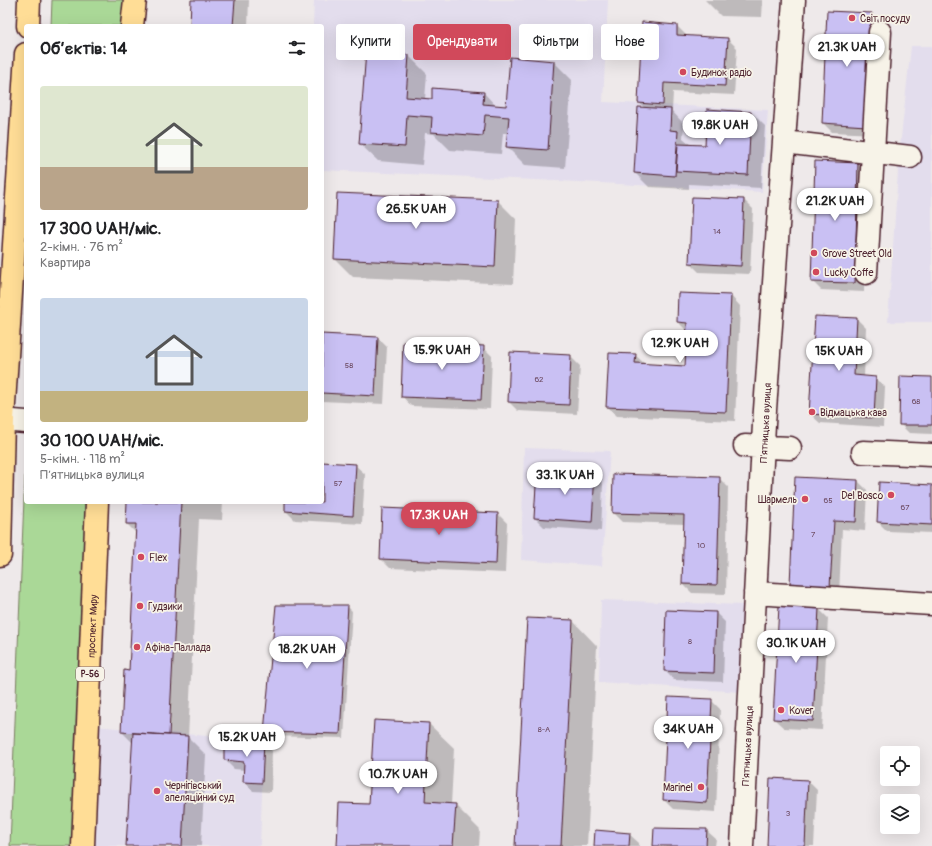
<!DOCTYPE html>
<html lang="uk">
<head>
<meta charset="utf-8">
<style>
	:root { --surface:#fff; --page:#f2f2f2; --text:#202124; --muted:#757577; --accent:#d1495b }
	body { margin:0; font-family:Pangolin,sans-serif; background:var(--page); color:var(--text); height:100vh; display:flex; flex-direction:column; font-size:15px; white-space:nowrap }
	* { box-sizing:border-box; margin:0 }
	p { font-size:13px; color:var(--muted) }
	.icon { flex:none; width:22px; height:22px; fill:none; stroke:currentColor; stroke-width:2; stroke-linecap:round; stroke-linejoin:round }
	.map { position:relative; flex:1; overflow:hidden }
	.panel { position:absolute; left:24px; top:24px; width:300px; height:480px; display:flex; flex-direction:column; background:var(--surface); border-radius:4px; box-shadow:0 4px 16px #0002 }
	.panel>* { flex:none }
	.hud { position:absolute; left:336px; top:24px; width:380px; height:36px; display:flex; gap:8px }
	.tools { position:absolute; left:880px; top:746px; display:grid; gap:8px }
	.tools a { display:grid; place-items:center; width:40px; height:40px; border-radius:4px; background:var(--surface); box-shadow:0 4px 16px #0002; font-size:20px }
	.price { position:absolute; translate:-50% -34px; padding:0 9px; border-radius:14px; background:#fff; color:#222; font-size:13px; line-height:26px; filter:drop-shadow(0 1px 2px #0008) }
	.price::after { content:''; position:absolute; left:50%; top:24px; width:12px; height:9px; margin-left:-6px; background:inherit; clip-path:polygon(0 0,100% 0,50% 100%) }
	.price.active { background:var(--accent); color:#fff }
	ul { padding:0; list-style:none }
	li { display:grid; align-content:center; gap:8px; height:212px; padding:0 16px }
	li span { display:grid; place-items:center; height:124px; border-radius:4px; color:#555 }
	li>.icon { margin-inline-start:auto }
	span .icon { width:72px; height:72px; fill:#fffc; stroke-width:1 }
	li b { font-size:17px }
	h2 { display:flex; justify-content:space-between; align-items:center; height:48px; padding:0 16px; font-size:17px }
	.tag { padding:0 14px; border-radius:4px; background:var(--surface); box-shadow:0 4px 16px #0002; font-size:14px; line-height:36px }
	.tag.active { background:var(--accent); color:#fff }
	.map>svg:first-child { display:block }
</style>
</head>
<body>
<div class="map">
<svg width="932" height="846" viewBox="0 0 932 846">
	<rect width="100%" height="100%" fill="#eee9ea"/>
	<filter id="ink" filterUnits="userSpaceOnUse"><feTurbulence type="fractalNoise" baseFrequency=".025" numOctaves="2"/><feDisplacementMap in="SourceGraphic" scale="8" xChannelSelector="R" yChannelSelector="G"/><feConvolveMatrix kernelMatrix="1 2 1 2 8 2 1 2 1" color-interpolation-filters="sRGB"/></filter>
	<g filter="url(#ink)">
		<path fill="#e3dded" d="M314,0H608L603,102L768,110L762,192L600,183L322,170V26H313Z
			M911,46H932V322H888L899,156Z
			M524,448L610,451L602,566L521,560Z
			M601,600L744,605L741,692L599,682Z
			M95,726L264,741L260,846H90Z"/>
		<path fill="#aad897" stroke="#7a7c61" d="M52,0H124L122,26H51Z
			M26,449V502H89L76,846H10Z"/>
		<path fill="#0003" d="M192,0H249L248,26H191Z
			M705,0H763L762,17L721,16Z
			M871,14L881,23L875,134L832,132L823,123Z
			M643,24L677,26L686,35V37L728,39L737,48L734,95L673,92L672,111L684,124L683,138L691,145L706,146L751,112L765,126L761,188L689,184V189L649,187L635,173L645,108L639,103Z
			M409,56L427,74L425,99L433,100V89L484,93L496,106L507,107L554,62L572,80L565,168L525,165L507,147L508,133H503L501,154L450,150L434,134L425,133L422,165L378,161L360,144Z
			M816,162L858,164L867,173L864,292L821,290L812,281Z
			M338,194L498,201L516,219L513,284L353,277L335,259Z
			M744,200L753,209L750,274L699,272L690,263Z
			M731,296L740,306L735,421L617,416L607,406L635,355L645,364L686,367L687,331L678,322Z
			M816,317L857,319L866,328L864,377L876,378L885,387L883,427L820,423L810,414Z
			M322,335L378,338L387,347L384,404L322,401Z
			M483,347L492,356L490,409L411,406L402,396Z
			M570,356L580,366L577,414L518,411L509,402Z
			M932,378V434L909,433L900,424Z
			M322,463L355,465L365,474L362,524L295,520L286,511V502H322Z
			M594,474L603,484L601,531L544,527L535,518Z
			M719,478L728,487L726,594L692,593L683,584L685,524L622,522L613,513Z
			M858,481L867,490L865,531L842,529L839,595L800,593L791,584Z
			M932,486V533L887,531L878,522Z
			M128,502H223L222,520L199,519L188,737L206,755L201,846H127L134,744L122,732L125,671L130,672L137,534L127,524Z
			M383,509L498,514L507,523L505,573L390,568L381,559Z
			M347,606L352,611L344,738L270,736L265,731Z
			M819,609L828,618L822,730L784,728L774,719Z
			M716,613L725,622L723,682L674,680L665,671Z
			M573,621L597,646L587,846H516Z
			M711,700L720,709L716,812L673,809L664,800Z
			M429,724L454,748L451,805H455L480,830L479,846H338L370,805Z
			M263,742L272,751L271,792L253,791L244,781L245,770L234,769L225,760Z
			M808,781L817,790L814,846H768Z
			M706,830L716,839L715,846H654Z
			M629,834L639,843V846H595Z"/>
		<path fill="#c9c0f3" stroke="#4a1f2b" d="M191,0H235L233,26H190Z
			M827,11L872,13L866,126L822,123Z
			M642,22L677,25V35L728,38L725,86L664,83L663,105L638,103Z
			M366,51L409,55L406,97L432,99V88L484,92L483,104L506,106L510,57L554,61L548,150L506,147L509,117L485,115L483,136L431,132L432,117L407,115L405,147L359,144Z
			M638,107L671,109L670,130L678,131L675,176L634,173Z
			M707,109L751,112L748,175L676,171L678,144L705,145Z
			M815,161L858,163L855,283L811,282Z
			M337,193L498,200L495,267L334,259Z
			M692,197L744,199L741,266L689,263Z
			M678,293L731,295L726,412L606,407L609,353L636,354L635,363L685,366L687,323L677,322Z
			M815,316L857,318L854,375L876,377L874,418L809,414Z
			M322,334L378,337L375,396L322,393Z
			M403,342L484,346L481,400L401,397Z
			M510,352L571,355L569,405L508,402Z
			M900,376L932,377V425H899Z
			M322,462L356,464L353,516L285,511V502H322Z
			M537,470L595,473L592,522L534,518Z
			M613,474L720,477L717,585L682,584L684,515L612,513Z
			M795,477L858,480L856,522L834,521L830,587L790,584Z
			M879,482L932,485V525L877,522Z
			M127,502H181L169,735L121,732L124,670L129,671L136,524H126Z
			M382,508L498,513L496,564L380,559Z
			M276,605H348L340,734L264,732Z
			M779,606L819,608L813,721L773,719Z
			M666,610L716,612L714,673L664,671Z
			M527,618L573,620L561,846H515Z
			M668,697L712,699L707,803L663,800Z
			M374,720L429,723L425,802L456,804L453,846H337L339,803L369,804Z
			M133,733L188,736L182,846H126Z
			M224,740L264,741L262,783L243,782L244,762L224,760Z
			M770,778L808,780L805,846H767Z
			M654,828L707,829L706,846H653Z
			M595,830L630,833L629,846H594Z"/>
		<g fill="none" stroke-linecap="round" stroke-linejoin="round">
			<defs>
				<path id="minor" d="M784,142L910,157
					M866,273L880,32
					M0,420L26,422
					M745,446L790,448
					M863,452L932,455
					M755,593L932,604
					M742,846L764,424L794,0"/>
				<g id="major">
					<path d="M28,26L29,0"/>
					<path d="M132,26L135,0"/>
					<path d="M0,555L3,420L26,54"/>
					<path id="s1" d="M83,846L97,502"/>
				</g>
			</defs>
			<use href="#minor" stroke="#4a1f2b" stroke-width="25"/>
			<use href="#major" stroke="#4a1f2b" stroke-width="25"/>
			<use href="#minor" stroke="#f7f3e8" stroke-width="22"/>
			<use href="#major" stroke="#ffdd96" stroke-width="22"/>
		</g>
	</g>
	<g fill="#d1495b" stroke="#f7f3e8" stroke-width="1.5">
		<circle cx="852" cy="18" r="4"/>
		<circle cx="683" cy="72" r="4"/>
		<circle cx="814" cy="253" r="4"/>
		<circle cx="816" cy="272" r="4"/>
		<circle cx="812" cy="412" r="4"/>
		<circle cx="891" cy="495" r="4"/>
		<circle cx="805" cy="499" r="4"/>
		<circle cx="141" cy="557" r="4"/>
		<circle cx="140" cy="606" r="4"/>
		<circle cx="137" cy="647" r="4"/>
		<circle cx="781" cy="710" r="4"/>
		<circle cx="701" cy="787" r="4"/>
		<circle cx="157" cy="791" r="4"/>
	</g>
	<g text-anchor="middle" stroke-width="3.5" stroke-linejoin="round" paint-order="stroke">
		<g font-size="8" fill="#6a475d">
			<text x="717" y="234">14</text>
			<text x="349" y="368">58</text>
			<text x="539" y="382">62</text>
			<text x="916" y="404">68</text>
			<text x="338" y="486">57</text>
			<text x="828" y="503">65</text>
			<text x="905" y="510">67</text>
			<text x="813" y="537">7</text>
			<text x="701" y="548">10</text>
			<text x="690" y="644">8</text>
			<text x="544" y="732">8-А</text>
			<text x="788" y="816">3</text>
		</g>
		<rect fill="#f7f3e8" stroke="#7e5f64" stroke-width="1" x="76" y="667" width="28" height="14" rx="3"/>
		<g font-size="9" font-weight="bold" fill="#4a1f2b">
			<text x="90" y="677">Р-56</text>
		</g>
		<g font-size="10" fill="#4a1f2b" stroke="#f7f3e8" text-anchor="start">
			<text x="860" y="22">Світ посуду</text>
			<text x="691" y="76">Будинок радіо</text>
			<text x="822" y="257">Grove Street Old</text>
			<text x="824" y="276">Lucky Coffe</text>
			<text x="820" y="416">Відмацька кава</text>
			<text x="883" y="499" text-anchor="end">Del Bosco</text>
			<text x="797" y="503" text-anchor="end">Шармель</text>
			<text x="149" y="561">Flex</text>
			<text x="148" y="610">Гудзики</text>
			<text x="145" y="651">Афіна-Паллада</text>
			<text x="789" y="714">Kover</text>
			<text x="165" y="789">Чернігівський<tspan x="165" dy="12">апеляційний суд</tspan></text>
			<text x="693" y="791" text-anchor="end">Marinel</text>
		</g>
		<g font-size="10" fill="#4a1f2b" stroke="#f7f3e8">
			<text transform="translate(765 423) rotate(-87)" y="4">Пʼятницька вулиця</text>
			<text dy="4" stroke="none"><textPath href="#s1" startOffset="220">проспект Миру</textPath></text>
			<text transform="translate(747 746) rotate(-87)" y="4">Пʼятницька вулиця</text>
		</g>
	</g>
</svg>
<div class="tools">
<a><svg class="icon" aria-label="locate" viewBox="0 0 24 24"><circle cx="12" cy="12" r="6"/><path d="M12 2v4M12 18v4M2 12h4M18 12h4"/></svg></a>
<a><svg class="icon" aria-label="layers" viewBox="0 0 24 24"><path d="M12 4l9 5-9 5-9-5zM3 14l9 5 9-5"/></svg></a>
</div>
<b class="price" style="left:847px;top:68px">21.3K UAH</b>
<b class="price" style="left:720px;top:146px">19.8K UAH</b>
<b class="price" style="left:835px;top:222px">21.2K UAH</b>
<b class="price" style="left:416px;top:230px">26.5K UAH</b>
<b class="price" style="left:680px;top:364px">12.9K UAH</b>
<b class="price" style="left:442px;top:371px">15.9K UAH</b>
<b class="price" style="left:839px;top:372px">15K UAH</b>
<b class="price" style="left:565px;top:496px">33.1K UAH</b>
<b class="price active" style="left:439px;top:536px">17.3K UAH</b>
<b class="price" style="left:796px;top:664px">30.1K UAH</b>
<b class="price" style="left:307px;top:670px">18.2K UAH</b>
<b class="price" style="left:688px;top:750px">34K UAH</b>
<b class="price" style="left:247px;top:758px">15.2K UAH</b>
<b class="price" style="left:398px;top:795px">10.7K UAH</b>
<div class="hud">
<a class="tag">Купити</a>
<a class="tag active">Орендувати</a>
<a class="tag">Фільтри</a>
<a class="tag">Нове</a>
</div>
<section class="panel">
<h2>Об’єктів: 14<svg class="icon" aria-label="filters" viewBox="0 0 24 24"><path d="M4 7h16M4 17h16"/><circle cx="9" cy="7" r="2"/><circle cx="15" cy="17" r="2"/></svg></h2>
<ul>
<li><span style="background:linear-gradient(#dfe7d0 65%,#b9a48a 0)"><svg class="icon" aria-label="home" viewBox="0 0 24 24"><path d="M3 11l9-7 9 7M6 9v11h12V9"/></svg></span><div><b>17 300 UAH/міс.</b><p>2-кімн. · 76 m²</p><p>Квартира</p></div></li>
<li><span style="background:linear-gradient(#c9d6e8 75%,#c2b280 0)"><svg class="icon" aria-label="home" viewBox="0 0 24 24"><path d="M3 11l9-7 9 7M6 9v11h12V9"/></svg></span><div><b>30 100 UAH/міс.</b><p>5-кімн. · 118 m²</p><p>Пʼятницька вулиця</p></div></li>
</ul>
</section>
</div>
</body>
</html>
